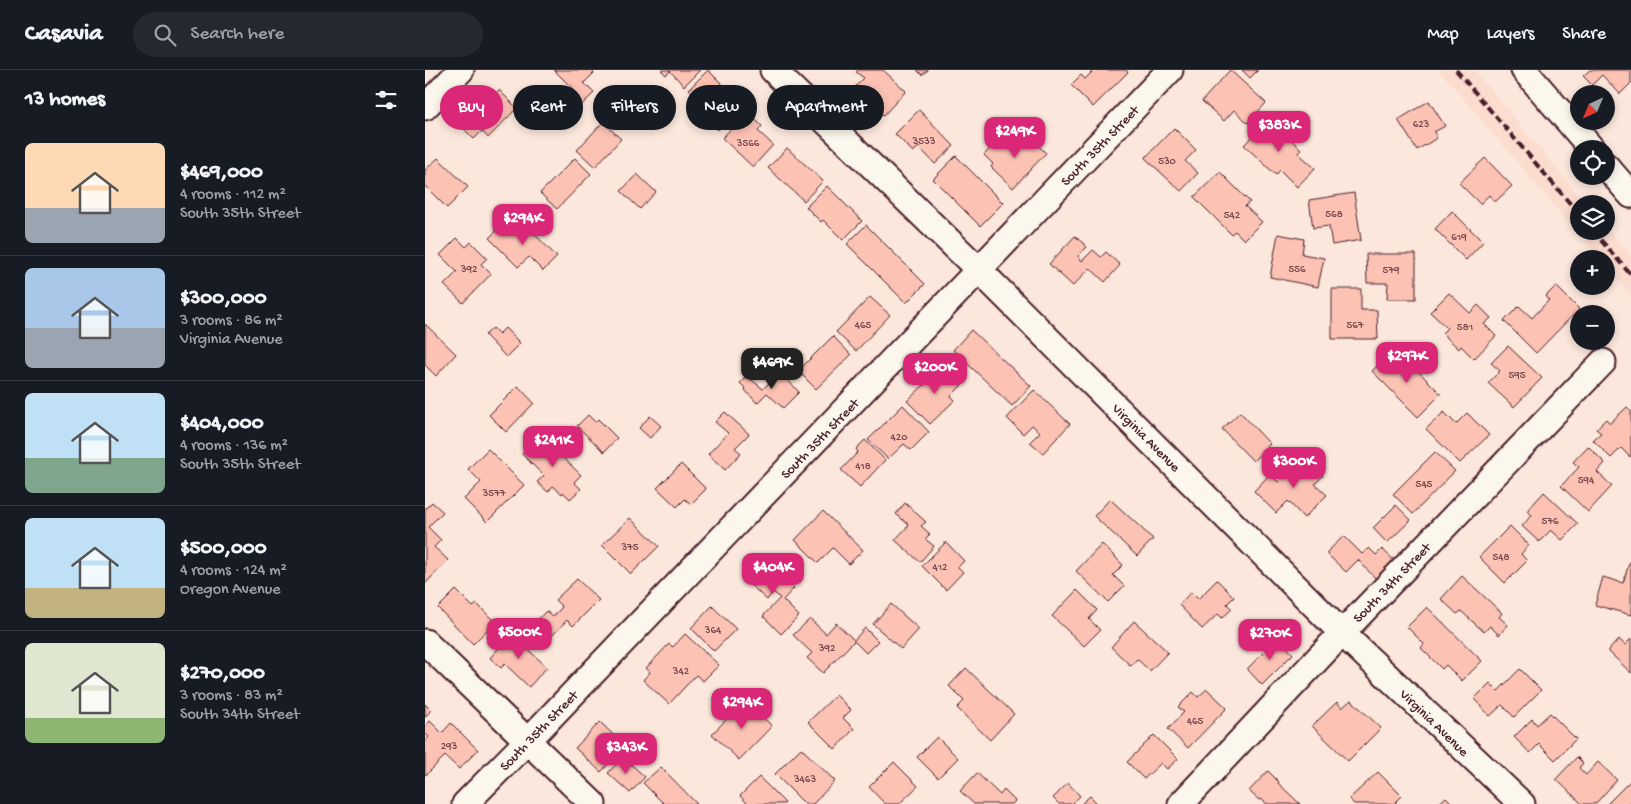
<!DOCTYPE html>
<html lang="en">
<head>
<meta charset="utf-8">
<style>
	:root { --surface:#171b24; --page:#242831; --text:#f1f3f6; --muted:#9ea1a6; --line:#363941; --accent:#db2777 }
	body { margin:0; font-family:"Gochi Hand",sans-serif; background:var(--page); color:var(--text); height:100vh; display:flex; flex-direction:column; font-size:19px; white-space:nowrap }
	* { box-sizing:border-box; margin:0 }
	p { font-size:16px; color:var(--muted) }
	.icon { flex:none; width:28px; height:28px; fill:none; stroke:currentColor; stroke-width:2; stroke-linecap:round; stroke-linejoin:round }
	.map { position:relative; flex:1; overflow:hidden }
	.drawer { display:flex; flex-direction:column; background:var(--surface); width:425px }
	.drawer>* { flex:none }
	.guide { position:absolute; left:15px; top:15px; width:475px; height:45px; display:flex; gap:10px }
	.needle { width:32px; rotate:224deg }
	.fabs { position:absolute; left:1145px; top:15px; display:grid; gap:10px }
	.fabs a { display:grid; place-items:center; width:45px; height:45px; border-radius:50%; background:var(--surface); box-shadow:0 2px 8px #0003; font-size:25px }
	.price { position:absolute; translate:-50% -42px; padding:0 11px; border-radius:10px; background:var(--accent); color:#fff; font-size:16px; line-height:32px; filter:drop-shadow(0 1px 2px #0008) }
	.price::after { content:''; position:absolute; left:50%; top:30px; width:15px; height:11px; margin-left:-8px; background:inherit; clip-path:polygon(0 0,100% 0,50% 100%) }
	.price.on { background:#222; color:#fff }
	ul { padding:0; list-style:none }
	li { display:flex; align-items:center; gap:15px; height:125px; padding:0 25px }
	li+li { border-top:1px solid var(--line) }
	li span { display:grid; place-items:center; flex:none; width:140px; height:100px; border-radius:8px; color:#555 }
	li>.icon { margin-inline-start:auto }
	span .icon { width:60px; height:60px; fill:#fffc; stroke-width:1 }
	li b { font-size:21px }
	h2 { display:flex; justify-content:space-between; align-items:center; height:60px; padding:0 25px; font-size:21px }
	.tag { padding:0 18px; border-radius:22px; background:var(--surface); box-shadow:0 2px 8px #0003; font-size:18px; line-height:45px }
	.tag.on { background:var(--accent); color:#fff }
	header { display:flex; align-items:center; gap:30px; box-sizing:border-box; height:70px; padding:0 25px; background:var(--surface); border-bottom:1px solid var(--line) }
	header strong { font-size:24px }
	nav { display:flex; gap:28px; margin-inline-start:auto; font-size:18px }
	.search { width:350px; height:45px; background:var(--page); display:flex; align-items:center; gap:12px; box-sizing:border-box; padding:0 18px; border-radius:28px; color:var(--muted); font-size:19px }
	main { display:flex; flex:1; min-height:0 }
	.map>svg:first-child { display:block }
</style>
</head>
<body>
<header>
<strong>Casavia</strong>
<div class="search"><svg class="icon" aria-label="search" viewBox="0 0 24 24"><circle cx="10" cy="10" r="6"/><path d="M15 15l6 6"/></svg>Search here</div>
<nav><a>Map</a><a>Layers</a><a>Share</a></nav>
</header>
<main>
<section class="drawer">
<h2>13 homes<svg class="icon" aria-label="filters" viewBox="0 0 24 24"><path d="M4 7h16M4 17h16"/><circle cx="9" cy="7" r="2"/><circle cx="15" cy="17" r="2"/></svg></h2>
<ul>
<li><span style="background:linear-gradient(#ffd9b3 65%,#9aa5b1 0)"><svg class="icon" aria-label="home" viewBox="0 0 24 24"><path d="M3 11l9-7 9 7M6 9v11h12V9"/></svg></span><div><b>$469,000</b><p>4 rooms · 112 m²</p><p>South 35th Street</p></div></li>
<li><span style="background:linear-gradient(#a9c7e8 60%,#9aa5b1 0)"><svg class="icon" aria-label="home" viewBox="0 0 24 24"><path d="M3 11l9-7 9 7M6 9v11h12V9"/></svg></span><div><b>$300,000</b><p>3 rooms · 86 m²</p><p>Virginia Avenue</p></div></li>
<li><span style="background:linear-gradient(#bfe0f5 65%,#7fa58c 0)"><svg class="icon" aria-label="home" viewBox="0 0 24 24"><path d="M3 11l9-7 9 7M6 9v11h12V9"/></svg></span><div><b>$404,000</b><p>4 rooms · 136 m²</p><p>South 35th Street</p></div></li>
<li><span style="background:linear-gradient(#bfe0f5 70%,#c2b280 0)"><svg class="icon" aria-label="home" viewBox="0 0 24 24"><path d="M3 11l9-7 9 7M6 9v11h12V9"/></svg></span><div><b>$500,000</b><p>4 rooms · 124 m²</p><p>Oregon Avenue</p></div></li>
<li><span style="background:linear-gradient(#dfe7d0 75%,#8fb573 0)"><svg class="icon" aria-label="home" viewBox="0 0 24 24"><path d="M3 11l9-7 9 7M6 9v11h12V9"/></svg></span><div><b>$270,000</b><p>3 rooms · 83 m²</p><p>South 34th Street</p></div></li>
</ul>
</section>
<div class="map">
<svg width="1206" height="734" viewBox="0 0 1206 734">
	<rect width="100%" height="100%" fill="#fbe7db"/>
	<filter id="ink" filterUnits="userSpaceOnUse"><feTurbulence type="fractalNoise" baseFrequency=".02" numOctaves="2"/><feDisplacementMap in="SourceGraphic" scale="10" xChannelSelector="R" yChannelSelector="G"/><feConvolveMatrix kernelMatrix="1 2 1 2 8 2 1 2 1" color-interpolation-filters="sRGB"/></filter>
	<g filter="url(#ink)">
		<path fill="#fbdccf" d="M1014,0H1049L1161,134H1154V161H1181V157L1206,187V225L1181,196V189H1175Z"/>
		<path fill="#fcc2b4" stroke="#4a1f2b" d="M129,0H166L169,3L159,13L169,23L145,46L134,34L148,19Z
			M236,0H275L259,16L245,1L241,5Z
			M283,0L318,35L293,60L277,45L283,38L264,19Z
			M433,0H458L481,21L458,46L428,19L439,8L431,2Z
			M492,0H503L497,5Z
			M669,0H701L703,2L668,37L646,15L656,5L660,9Z
			M805,0L841,33L823,53L809,40L799,51L777,31Z
			M817,0H833L825,8Z
			M1165,0H1206V13L1195,24L1177,5L1167,15L1158,6Z
			M74,20L92,38L63,68L57,61L49,69L38,58L45,50L39,44L59,23L65,29Z
			M1004,31L1020,56L1009,62L1012,68L992,80L973,50Z
			M494,40L529,76L510,94L494,77L488,82L470,64Z
			M322,42L337,56L333,61L348,75L328,97L297,68Z
			M844,49L876,79L873,83L890,98L872,117L855,100L851,105L819,75Z
			M178,52L196,69L170,97L152,80Z
			M749,58L771,80L760,91L773,103L756,121L720,88Z
			M601,64L621,83L588,118L566,97L568,94L559,85L575,68L586,80Z
			M362,78L398,111L379,131L343,98Z
			M531,86L578,133L555,156L508,109Z
			M13,88L43,117L22,138L0,116V100Z
			M150,88L166,104L132,139L115,123Z
			M1060,88L1087,116L1070,132L1064,125L1055,134L1034,113Z
			M795,102L825,132L820,136L837,152L819,170L810,161L806,164L769,127Z
			M212,104L231,122L215,139L196,121Z
			M402,116L437,151L418,170L398,150L396,152L381,137Z
			M929,123L936,170L907,175L904,156L888,158L884,130Z
			M1027,141L1058,172L1041,190L1010,159Z
			M95,149L132,187L118,201L104,187L93,197L64,168L77,155L83,161Z
			M441,155L500,214L481,233L422,174Z
			M853,164L879,169L877,184L899,188L893,217L845,207Z
			M650,166L662,177L653,186L657,191L668,180L676,187L681,182L695,195L680,212L665,198L648,216L624,194Z
			M32,168L41,177L46,172L62,188L56,194L66,204L38,233L19,215L32,202L15,185Z
			M941,184H991V229H962L963,213H942Z
			M1131,216L1154,239L1111,283L1079,251L1094,236L1107,248L1124,230L1121,226Z
			M907,219H936V240H952L953,269H907Z
			M1024,223L1045,243L1053,235L1066,248L1059,254L1071,266L1049,289L1036,276L1034,279L1017,263L1022,258L1005,242Z
			M445,227L465,245L431,281L411,262Z
			M0,254L31,284L11,306L0,295Z
			M68,258L74,264L80,258L95,273L81,287L60,265Z
			M546,260L606,316L587,336L528,280Z
			M408,266L426,285L391,319L373,301Z
			M1083,276L1117,308L1089,337L1063,313L1075,301L1066,293Z
			M966,282L983,299L987,295L1016,324L993,347L947,301Z
			M519,296L537,315L526,326L530,330L505,354L482,331Z
			M355,302L374,322L358,338L342,323L332,333L320,320L321,319L315,313L322,306L338,319Z
			M93,316L109,333L81,362L64,345Z
			M609,320L645,354L618,383L605,372L615,362L607,355L598,364L582,348Z
			M478,335L504,362L486,380L479,374L463,389L443,370Z
			M1202,337L1206,341V385L1205,387L1196,378L1186,388L1168,370L1176,363L1171,359L1181,349L1185,353Z
			M300,342L324,364L310,378L316,383L300,400L283,384L303,363L290,352Z
			M815,342L845,374L828,391L797,359Z
			M1019,342L1031,354L1042,343L1064,365L1035,393L1001,359Z
			M163,345L170,352L173,349L192,368L179,382L152,356Z
			M225,346L236,356L225,368L214,358Z
			M115,365L156,405L149,412L156,419L145,429L138,422L137,424L128,416L123,422L112,412L119,406L97,384Z
			M440,370L460,390L435,417L416,400L433,382L431,379Z
			M1163,376L1180,393L1172,402L1187,416L1163,442L1136,416L1154,397L1148,392Z
			M63,379L99,415L62,452L39,429L56,412L43,399Z
			M1010,382L1030,401L988,444L968,424Z
			M879,386L898,406L890,414L902,425L879,448L863,431L851,443L829,421L845,404L853,412Z
			M256,394L281,419L266,434L260,429L252,437L232,418Z
			M1119,422L1153,454L1137,470L1126,460L1114,472L1097,456L1107,445L1102,441Z
			M685,429L728,469L712,486L669,446Z
			M7,432L18,442L3,457L16,470L9,477L23,490L0,514V439Z
			M480,433L501,452L496,456L505,464L500,469L509,476L495,492L470,470L484,455L471,444Z
			M971,435L986,450L962,473L948,458Z
			M398,441L438,480L424,494L408,478L393,493L370,470Z
			M205,448L234,476L206,504L177,475Z
			M1085,456L1104,475L1096,484L1102,491L1080,513L1054,487Z
			M919,466L937,484L944,478L951,485L957,479L971,492L952,510L933,490L921,502L901,483Z
			M521,472L539,491L533,497L538,502L521,520L497,496Z
			M677,474L698,495L688,505L699,516L683,532L651,501Z
			M1206,487V545L1170,535L1178,507L1198,513Z
			M338,489L369,518L358,530L374,546L356,564L338,546L355,528L348,522L342,530L319,509Z
			M1037,506L1077,543L1074,547L1083,555L1074,565L1065,556L1059,562L1036,541L1032,544L1016,529Z
			M152,509L174,530L148,556L142,550L121,572L106,557L121,541L128,547L137,537L130,530Z
			M792,510L809,527L802,534L807,539L797,548L793,544L777,559L754,535L766,522L773,529Z
			M31,520L48,537L52,534L70,552L48,574L13,538Z
			M652,520L672,540L664,549L675,560L659,576L627,546Z
			M466,534L494,559L476,579L448,554Z
			M287,536L311,559L289,581L266,558Z
			M1002,537L1057,591L1037,611L1021,595L1017,599L996,578L999,574L982,557Z
			M385,549L401,564L411,553L429,570L440,558L453,571L441,583L429,571L398,603L382,588L387,583L368,565Z
			M709,551L743,582L725,601L712,589L706,596L686,577Z
			M86,564L122,597L104,617L80,594L76,598L65,588Z
			M260,564L294,595L278,611L271,605L244,634L218,610L225,602L221,598L244,574L248,577Z
			M853,568L868,584L837,615L822,599Z
			M1194,569L1200,575L1206,569V603L1183,581Z
			M541,598L589,644L565,670L532,638L539,631L524,616Z
			M1095,599L1116,620L1089,647L1077,635L1065,646L1049,629L1065,613L1073,621Z
			M782,619L802,638L763,678L743,659L759,642L753,637L768,622L773,627Z
			M411,625L426,640L418,648L429,659L410,679L383,652Z
			M320,630L347,656L314,690L287,664Z
			M926,630L956,658L923,691L887,656L912,632L917,638Z
			M0,634L6,640L0,647Z
			M1125,643L1151,669L1130,690L1114,674L1105,683L1089,667L1107,649L1112,655Z
			M5,651L17,663L26,653L53,680L34,699L20,686L1,705L0,704V671L4,667L0,663V657Z
			M175,652L200,676L176,702L150,678Z
			M729,665L753,689L742,699L736,693L719,709L702,692Z
			M512,667L533,688L513,708L492,687Z
			M376,678L410,711L388,734H380L350,704Z
			M198,687L220,707L205,723L183,703Z
			M1152,687L1158,693L1154,698L1161,705L1173,692L1192,710L1170,734H1157L1131,709Z
			M469,692L493,716L474,734H460L444,717Z
			M236,697L272,734H239L218,713Z
			M843,701L854,712L853,713L875,734H842L836,729L834,730L824,721Z
			M953,702L977,726L969,734H929L924,729Z
			M552,703L575,725L579,720L590,731L587,734H549L535,721Z
			M334,707L360,733L359,734H323L315,726Z
			M1206,710V734H1182Z
			M643,713L655,726L647,734H634L628,728Z
			M665,726L673,734H656Z
			M1021,727L1028,734H1013Z"/>
		<g fill="none" stroke-linecap="round" stroke-linejoin="round">
			<defs>
				<path id="minor" d="M348,0L554,200L917,563L1097,734
					M1099,0L1167,79
					M0,37L36,0
					M1181,96L1206,125
					M0,572L168,734
					M40,734L116,657L745,0
					M756,734L917,563L1178,292"/>
			</defs>
			<use href="#minor" stroke="#4a1f2b" stroke-width="29"/>
			<use href="#minor" stroke="#fbf7ec" stroke-width="25"/>
			<path stroke="#4a1f2b" stroke-width="4" stroke-dasharray="8 4" stroke-linecap="butt" d="M1031,0L1154,144
				M1168,161L1206,205"/>
		</g>
	</g>
	<g text-anchor="middle" stroke-width="5" stroke-linejoin="round" paint-order="stroke">
		<g font-size="11" fill="#76484d">
			<text x="996" y="57">623</text>
			<text x="499" y="74">3533</text>
			<text x="323" y="76">3566</text>
			<text x="742" y="94">530</text>
			<text x="909" y="147">568</text>
			<text x="807" y="148">542</text>
			<text x="1034" y="170">619</text>
			<text x="44" y="202">392</text>
			<text x="872" y="202">556</text>
			<text x="966" y="203">579</text>
			<text x="438" y="258">465</text>
			<text x="930" y="258">567</text>
			<text x="1040" y="260">581</text>
			<text x="1092" y="308">595</text>
			<text x="474" y="370">420</text>
			<text x="438" y="399">418</text>
			<text x="1161" y="413">594</text>
			<text x="999" y="417">545</text>
			<text x="69" y="426">3577</text>
			<text x="1125" y="454">576</text>
			<text x="205" y="480">375</text>
			<text x="1076" y="490">548</text>
			<text x="515" y="500">412</text>
			<text x="288" y="563">364</text>
			<text x="402" y="581">392</text>
			<text x="256" y="604">342</text>
			<text x="770" y="654">465</text>
			<text x="24" y="679">293</text>
			<text x="380" y="712">3463</text>
		</g>
		<g font-size="14" fill="#4a1f2b" stroke="#fbf7ec">
			<text transform="translate(674 75) rotate(-46)" y="5">South 35th Street</text>
			<text transform="translate(722 367) rotate(45)" y="5">Virginia Avenue</text>
			<text transform="translate(394 368) rotate(-46)" y="5">South 35th Street</text>
			<text transform="translate(966 512) rotate(-46)" y="5">South 34th Street</text>
			<text transform="translate(1010 652) rotate(44)" y="5">Virginia Avenue</text>
			<text transform="translate(113 660) rotate(-46)" y="5">South 35th Street</text>
		</g>
	</g>
</svg>
<div class="fabs">
<a><svg class="needle" viewBox="-14 -14 28 28"><path d="M0-13l5 13h-10z" fill="#e53935"/><path d="M0 13l5-13h-10z" fill="#9ea1a6"/></svg></a>
<a><svg class="icon" aria-label="locate" viewBox="0 0 24 24"><circle cx="12" cy="12" r="6"/><path d="M12 2v4M12 18v4M2 12h4M18 12h4"/></svg></a>
<a><svg class="icon" aria-label="layers" viewBox="0 0 24 24"><path d="M12 4l9 5-9 5-9-5zM3 14l9 5 9-5"/></svg></a>
<a>+</a>
<a>−</a>
</div>
<b class="price" style="left:854px;top:83px">$383K</b>
<b class="price" style="left:590px;top:89px">$249K</b>
<b class="price" style="left:98px;top:176px">$294K</b>
<b class="price" style="left:982px;top:314px">$297K</b>
<b class="price on" style="left:347px;top:320px">$469K</b>
<b class="price" style="left:510px;top:325px">$200K</b>
<b class="price" style="left:128px;top:398px">$241K</b>
<b class="price" style="left:869px;top:419px">$300K</b>
<b class="price" style="left:348px;top:525px">$404K</b>
<b class="price" style="left:94px;top:590px">$500K</b>
<b class="price" style="left:845px;top:591px">$270K</b>
<b class="price" style="left:317px;top:660px">$294K</b>
<b class="price" style="left:201px;top:705px">$343K</b>
<div class="guide">
<a class="tag on">Buy</a>
<a class="tag">Rent</a>
<a class="tag">Filters</a>
<a class="tag">New</a>
<a class="tag">Apartment</a>
</div>
</div>
</main>
</body>
</html>
